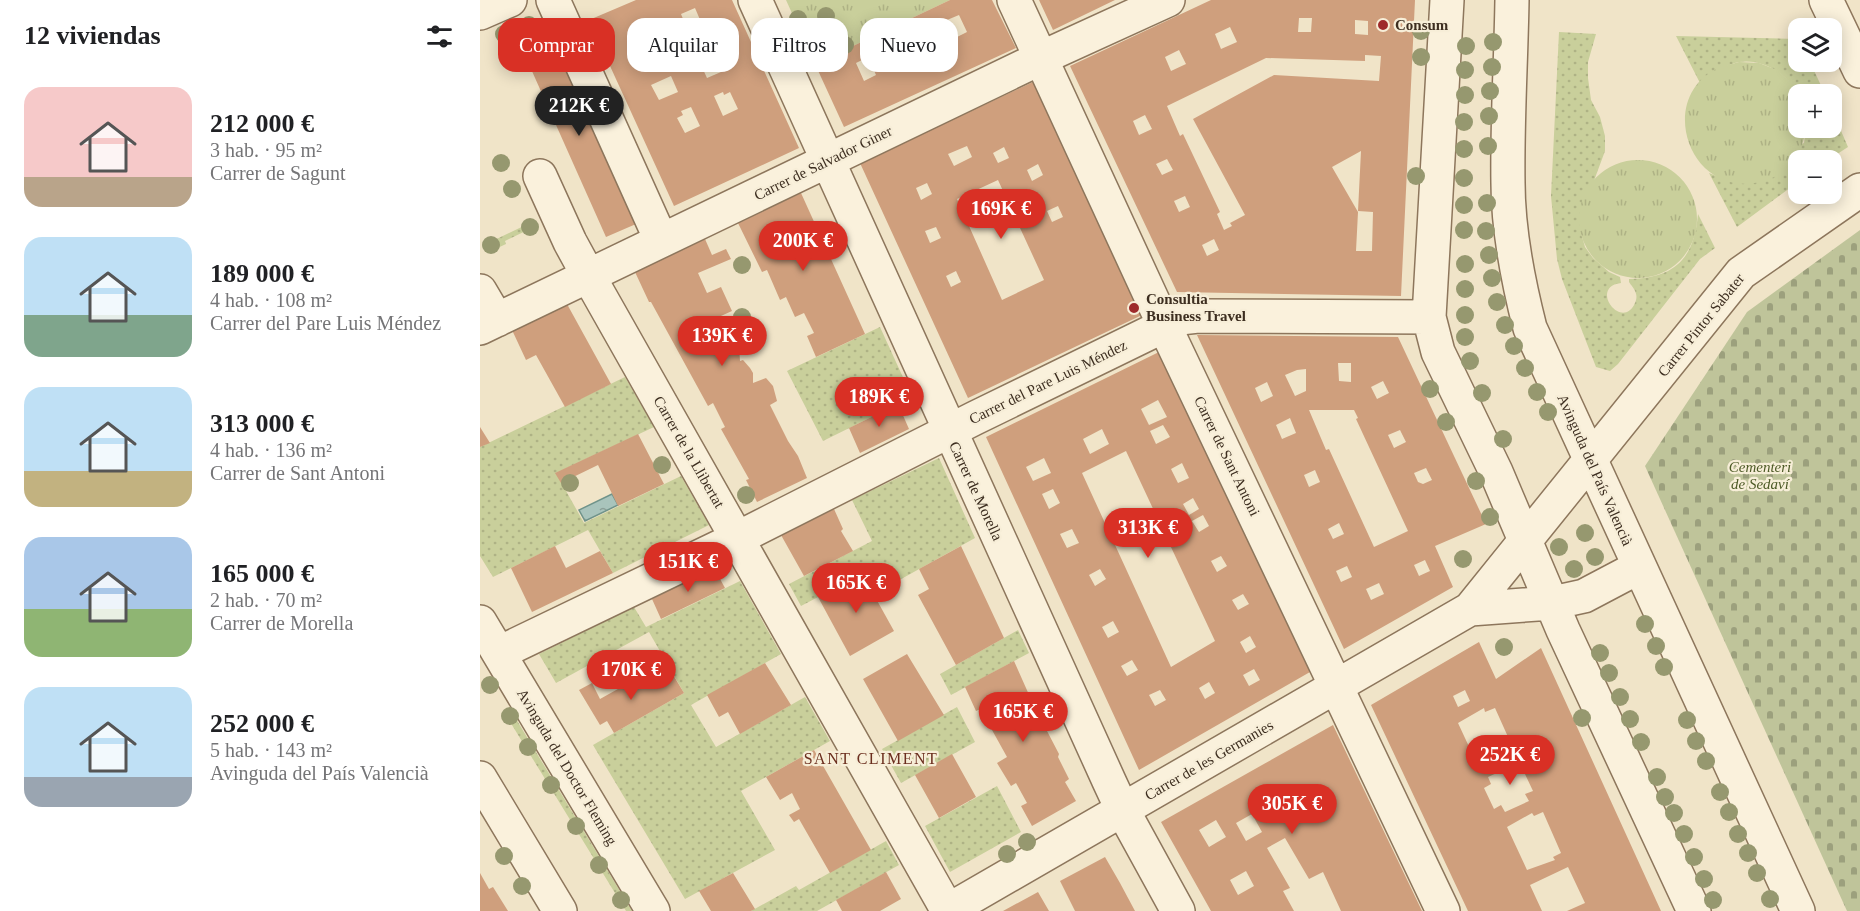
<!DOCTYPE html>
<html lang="es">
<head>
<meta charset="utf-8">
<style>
	:root { --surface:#fff; --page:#f2f2f2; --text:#202124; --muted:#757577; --accent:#d93025 }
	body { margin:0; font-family:Georgia,serif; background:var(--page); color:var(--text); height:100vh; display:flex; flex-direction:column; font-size:22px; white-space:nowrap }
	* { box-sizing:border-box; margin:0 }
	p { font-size:20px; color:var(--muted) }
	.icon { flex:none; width:33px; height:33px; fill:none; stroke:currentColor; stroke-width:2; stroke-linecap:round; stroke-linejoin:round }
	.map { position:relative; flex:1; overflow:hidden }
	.side { display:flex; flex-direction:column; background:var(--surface); width:480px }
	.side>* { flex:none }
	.banner { position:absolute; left:18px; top:18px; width:570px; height:54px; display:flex; gap:12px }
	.buttons { position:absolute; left:1308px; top:18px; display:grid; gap:12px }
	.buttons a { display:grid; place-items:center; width:54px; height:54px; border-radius:12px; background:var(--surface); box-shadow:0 3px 15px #0003; font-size:30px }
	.price { position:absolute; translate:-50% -51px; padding:0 14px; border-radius:21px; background:var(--accent); color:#fff; font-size:20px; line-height:39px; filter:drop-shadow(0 2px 3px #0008) }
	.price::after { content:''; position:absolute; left:50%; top:36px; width:18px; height:14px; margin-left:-9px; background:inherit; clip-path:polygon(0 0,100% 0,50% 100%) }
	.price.active { background:#222; color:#fff }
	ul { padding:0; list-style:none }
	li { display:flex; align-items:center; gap:18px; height:150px; padding:0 24px }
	li span { display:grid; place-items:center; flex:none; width:168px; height:120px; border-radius:18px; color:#555 }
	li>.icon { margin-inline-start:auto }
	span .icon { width:72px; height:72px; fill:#fffc; stroke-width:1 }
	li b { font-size:26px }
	h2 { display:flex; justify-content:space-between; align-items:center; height:72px; padding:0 24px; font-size:26px }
	.chip { padding:0 21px; border-radius:18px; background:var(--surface); box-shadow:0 3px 15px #0003; font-size:21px; line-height:54px }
	.chip.active { background:var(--accent); color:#fff }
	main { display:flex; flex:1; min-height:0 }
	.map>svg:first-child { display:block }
</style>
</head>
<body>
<main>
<section class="side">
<h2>12 viviendas<svg class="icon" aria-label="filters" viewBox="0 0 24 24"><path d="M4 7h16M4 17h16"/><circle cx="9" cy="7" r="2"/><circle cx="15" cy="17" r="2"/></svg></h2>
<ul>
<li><span style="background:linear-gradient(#f6c9c9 75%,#b9a48a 0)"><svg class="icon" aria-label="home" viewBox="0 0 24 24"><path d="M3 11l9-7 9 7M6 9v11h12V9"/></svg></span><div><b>212 000 €</b><p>3 hab. · 95 m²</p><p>Carrer de Sagunt</p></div></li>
<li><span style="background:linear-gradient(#bfe0f5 65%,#7fa58c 0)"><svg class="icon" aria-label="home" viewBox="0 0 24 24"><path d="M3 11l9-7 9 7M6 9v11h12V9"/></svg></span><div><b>189 000 €</b><p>4 hab. · 108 m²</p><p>Carrer del Pare Luis Méndez</p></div></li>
<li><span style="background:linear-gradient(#bfe0f5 70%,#c2b280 0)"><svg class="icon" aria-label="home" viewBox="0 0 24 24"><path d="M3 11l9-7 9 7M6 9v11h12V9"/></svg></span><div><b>313 000 €</b><p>4 hab. · 136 m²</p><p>Carrer de Sant Antoni</p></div></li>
<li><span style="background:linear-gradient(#a9c7e8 60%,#8fb573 0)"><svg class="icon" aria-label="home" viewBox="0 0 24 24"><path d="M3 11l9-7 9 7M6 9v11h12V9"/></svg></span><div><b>165 000 €</b><p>2 hab. · 70 m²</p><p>Carrer de Morella</p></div></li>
<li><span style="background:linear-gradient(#bfe0f5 75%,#9aa5b1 0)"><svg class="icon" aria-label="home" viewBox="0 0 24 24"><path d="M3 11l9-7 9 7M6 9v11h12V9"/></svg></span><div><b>252 000 €</b><p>5 hab. · 143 m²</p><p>Avinguda del País Valencià</p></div></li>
</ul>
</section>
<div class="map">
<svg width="1380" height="911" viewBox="0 0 1380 911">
	<defs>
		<pattern id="grass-dots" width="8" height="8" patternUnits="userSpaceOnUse" patternTransform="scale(1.5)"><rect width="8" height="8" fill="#c9cf9b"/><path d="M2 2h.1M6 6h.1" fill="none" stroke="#aeb285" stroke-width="1.8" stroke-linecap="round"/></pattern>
		<pattern id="cemetery-stones" width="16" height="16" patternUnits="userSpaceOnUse" patternTransform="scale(1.5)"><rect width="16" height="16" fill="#bfc49a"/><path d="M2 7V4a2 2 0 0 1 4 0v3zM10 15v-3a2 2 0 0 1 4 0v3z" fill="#9ca07d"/></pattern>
		<pattern id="park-tufts" width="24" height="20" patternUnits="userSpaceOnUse" patternTransform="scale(1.5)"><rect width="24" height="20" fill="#c9cf9b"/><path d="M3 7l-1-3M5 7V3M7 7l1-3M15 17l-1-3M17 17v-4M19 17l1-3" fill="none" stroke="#aeb285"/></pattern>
		<pattern id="water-ripples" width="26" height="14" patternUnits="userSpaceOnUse" patternTransform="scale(1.5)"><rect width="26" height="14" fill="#a9c4bc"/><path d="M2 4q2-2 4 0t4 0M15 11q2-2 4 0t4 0" fill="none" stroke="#8ba098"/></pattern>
	</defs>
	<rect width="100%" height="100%" fill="#f0e4c8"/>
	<path fill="url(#grass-dots)" d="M1079,32L1116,34L1108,62V78L1111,100L1120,117L1125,136V151L1115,178L1101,233L1105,247L1113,258L1129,272L1140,277L1141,283C1108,287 1142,332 1155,303C1159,294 1154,289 1149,282V279C1195,278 1214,259 1218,214L1235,248L1220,259L1138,364L1130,371L1116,367L1082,279L1077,259L1071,196Z
		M1196,36L1318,39V62H1330L1345,94H1319C1307,75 1284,58 1259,62C1248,64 1235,73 1224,78L1220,83Z
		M1352,110L1368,147L1348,160H1318V182L1257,227L1229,173L1239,177L1324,143L1326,128H1352Z
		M52,222L54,227L25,241L26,244L7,253L2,246Z
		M400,327L432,397L343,441L307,371Z
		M145,377L174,427L76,473L104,523L201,476L229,525L133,573L108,530L13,577L0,556V447Z
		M459,458L495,538L414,583L403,563L321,606L309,584L392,541L372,500Z
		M260,581L301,654L211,705L236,747L325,697L350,741L261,791L295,850L205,899L113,745L204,693L169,632L76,683L59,654L154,607L166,627Z
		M538,630L549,653L471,695L460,674Z
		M477,707L495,742L421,783L402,749Z
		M30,709L152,911H146L24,712Z
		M517,786L541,832L470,872L445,826Z
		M406,841L419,865L337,911H271L316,886L319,890Z"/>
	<path fill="url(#cemetery-stones)" d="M1380,230V911H1367L1165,466L1267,312Z"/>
	<path fill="url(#park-tufts)" d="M306,0H470L335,64Z
		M1259,62L1279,63L1297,70L1313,84L1319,94L1318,128H1326C1323,149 1313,169 1292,178C1211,211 1171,95 1241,67C1247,65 1253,64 1259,62Z
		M1099 219a59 59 0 1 1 118 0a59 59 0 1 1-118 0Z"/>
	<path fill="url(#water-ripples)" stroke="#6f938a" stroke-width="1.5" d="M132,494L138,505L105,521L99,510Z"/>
	<path fill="#cf9f7d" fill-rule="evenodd" d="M156,0H252L319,148L194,206L109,20ZM215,8L224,29L210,36L201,14ZM169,27L178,48L164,54L154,34ZM242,56L248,69L227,78L221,65ZM191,76L198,92L179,100L171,85ZM243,92L244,95L250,92L258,109L243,116L234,96ZM211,107L220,126L205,133L197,118L203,115L201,111Z
		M470,0H512L536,48L364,127L335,64ZM479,15L487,32L475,38L467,20ZM433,36L441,53L429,59L421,42ZM388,57L396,75L384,81L376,63Z
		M559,0H635L573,30Z
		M731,0H935L921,296L697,292L590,66ZM819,18H832L831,32H818ZM875,20L888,21V35L875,34ZM750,27L757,42L741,49L735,34ZM699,50L706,64L691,71L685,57ZM885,55L901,56L899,81L794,75L713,119L765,215L750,223L752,226L744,230L737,214L740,212L703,134L700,136L687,106L786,58L885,61ZM665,115L672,129L659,135L653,121ZM881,151L878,211L893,212L892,251H876L878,212L852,167ZM687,159L693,170L682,175L676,164ZM705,196L710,207L699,212L694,201ZM734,239L739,250L727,256L722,245Z
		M73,37L156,224L126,237L43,51Z
		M553,82L662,315L488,398L380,163ZM487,146L492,157L474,166L468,154ZM524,147L529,158L518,163L513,153ZM558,164L563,175L552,181L547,170ZM518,180L564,280L522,300L477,199ZM447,183L452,194L441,200L436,188ZM578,206L583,217L572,222L567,211ZM456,227L461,238L450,243L445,231ZM476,271L481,282L471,287L466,276Z
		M321,193L385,334L336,357L327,336L334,333L324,313L315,317L306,297L300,300L287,270L282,272L258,223Z
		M225,239L232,255L246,249L251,259L218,273L227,293L241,287L252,311L232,320L242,340L250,337L259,346L260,361L263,360L270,368L273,373V383L286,378L293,386L297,401L290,405L308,441L318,456L327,478L277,502L266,480L269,479L241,429L245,427L233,403L228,406L171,302H169L155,272Z
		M87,304L131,384L85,407L56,355L46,360L32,330Z
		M717,335L918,337L1006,524L955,546L973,587L864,649ZM858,363H871V382L859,381ZM826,369V391L815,396L805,375L817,370ZM903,381L909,393L897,399L891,387ZM787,382L793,396L781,402L775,388ZM829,410H874L878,418L876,419L928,531L894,547L849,449L846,450ZM810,418L816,433L802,439L796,425ZM920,430L926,442L914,448L908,435ZM946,468L952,480L943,484L938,482L934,473ZM835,470L840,482L829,487L824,475ZM859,523L864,534L853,539L848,529ZM945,560L950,571L939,576L934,565ZM867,566L872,577L861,582L856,571ZM899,583L904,594L891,600L886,589Z
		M679,352L830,672L659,770L506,437ZM678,400L687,417L669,425L661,409ZM683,425L690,437L676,444L670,431ZM622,429L629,444L610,454L603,439ZM646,451L735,641L691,667L602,473ZM564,458L571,473L553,481L546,467ZM702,463L709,478L698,483L691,469ZM573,489L580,503L569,509L562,494ZM713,498L719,509L709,515L703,504ZM723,515L729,526L719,532L712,521ZM592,529L599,543L587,548L580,534ZM741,556L747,566L737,572L731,561ZM620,569L626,579L615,586L609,575ZM763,594L769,604L758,610L752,600ZM633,621L639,632L628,638L622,627ZM770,636L776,647L766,653L760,642ZM652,660L658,670L647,676L641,666ZM774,669L780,680L769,686L763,675ZM729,682L735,693L725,699L719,688ZM680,690L686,700L675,706L669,695Z
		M418,404L429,429L380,453L369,428Z
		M0,427L10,443L0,447Z
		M158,434L184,484L138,506L118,465L81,483L75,473Z
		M354,509L363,529L361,531L373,551L324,576L301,535Z
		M75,546L86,568L120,551L133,573L52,612L31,568Z
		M481,546L524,638L476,665L438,595L449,589L439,569Z
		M234,568L245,588L181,619L172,599Z
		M385,573L396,594L394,595L414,631L370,656L338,597Z
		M999,642L1016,679L1061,648L1181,911H1087L1105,903L1088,867L1050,885L1062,911H988L891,705ZM985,690L990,701L978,707L973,696ZM1004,708L1005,712L1015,708L1033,748L1024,753L1025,755L998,766L978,723ZM1032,766L1036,773L1043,770L1053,791L1045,794L1049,801L1025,812L1021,805L1014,809L1004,788L1011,784L1008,777ZM1063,812L1081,853L1073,857L1075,860L1047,870L1027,827L1052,813L1054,816Z
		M427,654L464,715L418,741L383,679Z
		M534,661L554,706L579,754L578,757L589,779L585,782L596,801L552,826L541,806L547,803L536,783L531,786L517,763L527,757L512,730L514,729L503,708L496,711L485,687Z
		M285,663L311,705L260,734L248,712L239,717L227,695Z
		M192,673L204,693L134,733L127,721L120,725L99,690L112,683L120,699L163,675L169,686Z
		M853,725L942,911H861L843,872L829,879L805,838L787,848L810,888L803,891L814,911H731L681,822ZM772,814L782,832L766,841L756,823ZM736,820L746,837L729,847L719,830ZM766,871L774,886L758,895L750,880Z
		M334,750L391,850L350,873L319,819L314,822L309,815L320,809L312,793L300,800L286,777Z
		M472,754L496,797L459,818L435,775Z
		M625,857L640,883L655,911H595L580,881Z
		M406,872L421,899L400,911H362L356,900Z
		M0,873L9,889L13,887L28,911H0Z
		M253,873L275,909L271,911H231L219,891Z
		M558,892L569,911H523Z"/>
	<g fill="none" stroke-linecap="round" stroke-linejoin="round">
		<defs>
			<path id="minor" d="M73,0L181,240
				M275,0L629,781L642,809L698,911
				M534,0L684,325L963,911
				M967,0L949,317L958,352L1016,472L1083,630L1214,911
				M1032,0C1031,61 1027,122 1028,183C1028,232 1038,281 1050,328L1318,911
				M1346,0L1380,71
				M0,13L30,0
				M60,176L90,242L108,275L468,911
				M0,291L17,320
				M0,328L561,58L688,0
				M990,609L1072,603L1104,596L1159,567
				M0,622L173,911
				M19,653L258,538L495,418L700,318L718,316L949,317
				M0,778L80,911
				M467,911L990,609L1261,273L1380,190"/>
		</defs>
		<use href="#minor" stroke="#8d765c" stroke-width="36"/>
		<use href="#minor" stroke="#faf1dc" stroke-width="33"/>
	</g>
	<g fill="#96986f">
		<circle cx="346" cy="16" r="9"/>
		<circle cx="318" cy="19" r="9"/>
		<circle cx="49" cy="25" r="9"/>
		<circle cx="941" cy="31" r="9"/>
		<circle cx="24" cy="34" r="9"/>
		<circle cx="1013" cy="42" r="9"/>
		<circle cx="365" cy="45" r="9"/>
		<circle cx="986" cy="46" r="9"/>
		<circle cx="941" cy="57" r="9"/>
		<circle cx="1012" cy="67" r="9"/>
		<circle cx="985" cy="70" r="9"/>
		<circle cx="1010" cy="91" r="9"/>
		<circle cx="985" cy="95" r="9"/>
		<circle cx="1009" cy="116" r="9"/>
		<circle cx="984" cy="122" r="9"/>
		<circle cx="1008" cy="146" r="9"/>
		<circle cx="984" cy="149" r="9"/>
		<circle cx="21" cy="163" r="9"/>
		<circle cx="936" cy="176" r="9"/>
		<circle cx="984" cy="178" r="9"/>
		<circle cx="32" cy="189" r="9"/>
		<circle cx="1007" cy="203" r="9"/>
		<circle cx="984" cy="205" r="9"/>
		<circle cx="50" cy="227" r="9"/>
		<circle cx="984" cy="230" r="9"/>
		<circle cx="1006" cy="231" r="9"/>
		<circle cx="11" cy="245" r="9"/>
		<circle cx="1009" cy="255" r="9"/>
		<circle cx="985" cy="264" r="9"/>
		<circle cx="262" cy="265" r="9"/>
		<circle cx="1012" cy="278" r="9"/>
		<circle cx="985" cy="289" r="9"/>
		<circle cx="1017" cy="302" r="9"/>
		<circle cx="985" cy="315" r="9"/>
		<circle cx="262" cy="317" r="9"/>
		<circle cx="1025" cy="325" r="9"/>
		<circle cx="985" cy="337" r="9"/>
		<circle cx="1034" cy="346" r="9"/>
		<circle cx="990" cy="361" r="9"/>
		<circle cx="1045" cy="368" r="9"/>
		<circle cx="950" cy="389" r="9"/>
		<circle cx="1057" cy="392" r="9"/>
		<circle cx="1002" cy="393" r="9"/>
		<circle cx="1068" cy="412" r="9"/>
		<circle cx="966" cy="422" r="9"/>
		<circle cx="1023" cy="439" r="9"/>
		<circle cx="182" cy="465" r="9"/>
		<circle cx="996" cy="481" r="9"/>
		<circle cx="90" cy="483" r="9"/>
		<circle cx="266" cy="495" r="9"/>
		<circle cx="1010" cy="517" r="9"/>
		<circle cx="1105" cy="533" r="9"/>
		<circle cx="1079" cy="547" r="9"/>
		<circle cx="1115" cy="557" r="9"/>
		<circle cx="983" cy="559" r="9"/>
		<circle cx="1094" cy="569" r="9"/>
		<circle cx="1165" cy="624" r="9"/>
		<circle cx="1176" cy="646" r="9"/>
		<circle cx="1024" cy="647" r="9"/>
		<circle cx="1120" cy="653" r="9"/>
		<circle cx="1184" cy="667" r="9"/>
		<circle cx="1129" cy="673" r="9"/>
		<circle cx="10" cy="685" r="9"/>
		<circle cx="1140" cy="697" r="9"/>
		<circle cx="30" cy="716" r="9"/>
		<circle cx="1102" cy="718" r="9"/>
		<circle cx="1150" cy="719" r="9"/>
		<circle cx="1207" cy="720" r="9"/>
		<circle cx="1216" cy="741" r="9"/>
		<circle cx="1161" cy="742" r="9"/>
		<circle cx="48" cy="747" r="9"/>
		<circle cx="1226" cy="761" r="9"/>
		<circle cx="1177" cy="777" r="9"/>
		<circle cx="71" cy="785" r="9"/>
		<circle cx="1240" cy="792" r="9"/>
		<circle cx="1185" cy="797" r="9"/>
		<circle cx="1249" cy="812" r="9"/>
		<circle cx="1194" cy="813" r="9"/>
		<circle cx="96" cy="826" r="9"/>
		<circle cx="1204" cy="834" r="9"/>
		<circle cx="1258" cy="834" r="9"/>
		<circle cx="547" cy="842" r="9"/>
		<circle cx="1268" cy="853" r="9"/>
		<circle cx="527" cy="854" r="9"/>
		<circle cx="24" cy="856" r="9"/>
		<circle cx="1214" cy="857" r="9"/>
		<circle cx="119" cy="865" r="9"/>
		<circle cx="1277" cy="873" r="9"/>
		<circle cx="1224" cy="879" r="9"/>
		<circle cx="42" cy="886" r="9"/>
		<circle cx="1290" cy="899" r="9"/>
		<circle cx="141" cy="900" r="9"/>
		<circle cx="1233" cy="900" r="9"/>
	</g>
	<g fill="#9e2a2b" stroke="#f7eed8" stroke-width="2">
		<circle cx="903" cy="25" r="6"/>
		<circle cx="654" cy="308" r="6"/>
	</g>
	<g text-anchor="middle" stroke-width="4.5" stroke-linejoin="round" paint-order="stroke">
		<g font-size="15" font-weight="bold" fill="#3d2e20" stroke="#f7eed8" text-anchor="start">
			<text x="915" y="30">Consum</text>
			<text x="666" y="304">Consultia<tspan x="666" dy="17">Business Travel</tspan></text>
		</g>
		<g font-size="15" fill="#3d2e20" stroke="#f7eed8">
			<text transform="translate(343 163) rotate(-26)" y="5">Carrer de Salvador Giner</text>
			<text transform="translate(1221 325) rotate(-51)" y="5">Carrer Pintor Sabater</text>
			<text transform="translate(568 382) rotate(-26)" y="5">Carrer del Pare Luis Méndez</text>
			<text transform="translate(209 452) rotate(60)" y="5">Carrer de la Llibertat</text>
			<text transform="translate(747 456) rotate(64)" y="5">Carrer de Sant Antoni</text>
			<text transform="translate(1115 470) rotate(66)" y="5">Avinguda del País Valencià</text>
			<text transform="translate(496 491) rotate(65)" y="5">Carrer de Morella</text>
			<text transform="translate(729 760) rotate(-30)" y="5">Carrer de les Germanies</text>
			<text transform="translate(87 767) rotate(59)" y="5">Avinguda del Doctor Fleming</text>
		</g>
		<g font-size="15" font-style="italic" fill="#4d5a26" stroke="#f7eed8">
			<text x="1280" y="472">Cementeri<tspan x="1280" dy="17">de Sedaví</tspan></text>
		</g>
		<g font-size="16" letter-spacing="1.5" fill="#6b2e1e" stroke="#f7eed8">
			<text x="391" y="764">SANT CLIMENT</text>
		</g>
	</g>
</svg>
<div class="buttons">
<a><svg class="icon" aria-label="layers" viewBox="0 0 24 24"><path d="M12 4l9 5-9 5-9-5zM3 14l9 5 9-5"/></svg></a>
<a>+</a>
<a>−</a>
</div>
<b class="price active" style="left:99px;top:137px">212K €</b>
<b class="price" style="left:521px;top:240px">169K €</b>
<b class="price" style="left:323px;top:272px">200K €</b>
<b class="price" style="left:242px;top:367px">139K €</b>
<b class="price" style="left:399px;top:428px">189K €</b>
<b class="price" style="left:668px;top:559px">313K €</b>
<b class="price" style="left:208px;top:593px">151K €</b>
<b class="price" style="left:376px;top:614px">165K €</b>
<b class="price" style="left:151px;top:701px">170K €</b>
<b class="price" style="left:543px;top:743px">165K €</b>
<b class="price" style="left:1030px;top:786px">252K €</b>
<b class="price" style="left:812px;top:835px">305K €</b>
<div class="banner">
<a class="chip active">Comprar</a>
<a class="chip">Alquilar</a>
<a class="chip">Filtros</a>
<a class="chip">Nuevo</a>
</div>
</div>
</main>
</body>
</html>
